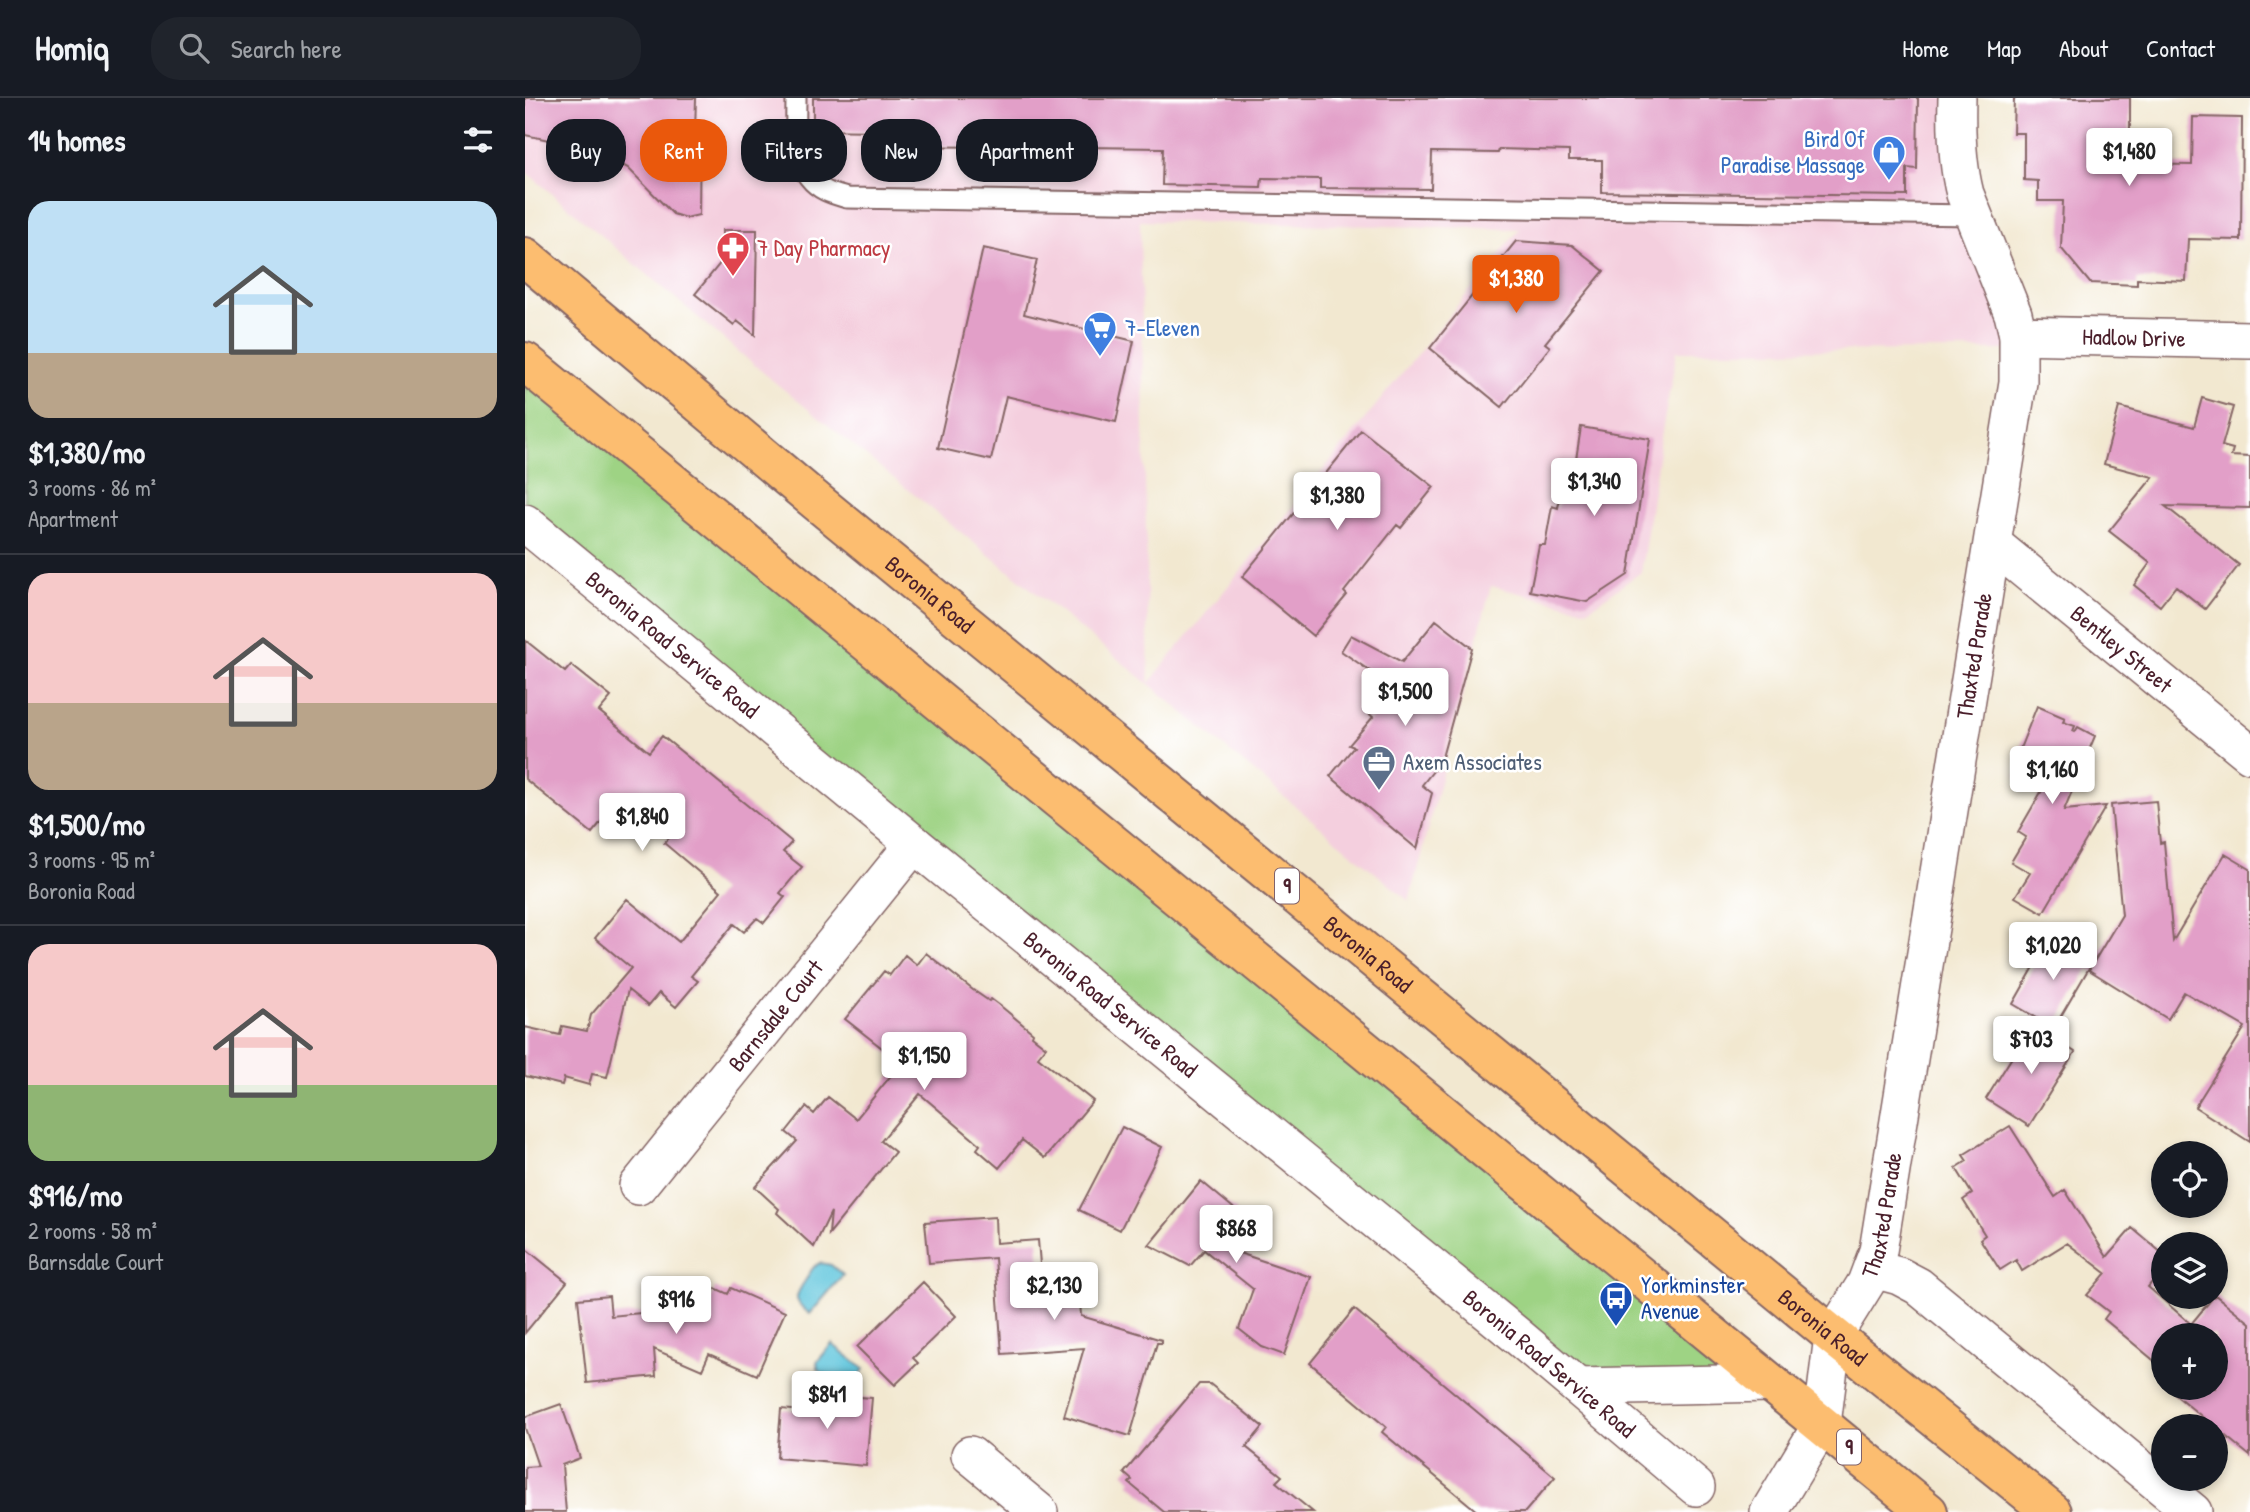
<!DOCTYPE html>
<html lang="en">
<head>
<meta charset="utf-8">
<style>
	:root { --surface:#171b24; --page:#20242c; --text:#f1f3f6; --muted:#9ea1a6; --line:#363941; --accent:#ea580c }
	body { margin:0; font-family:"Patrick Hand",sans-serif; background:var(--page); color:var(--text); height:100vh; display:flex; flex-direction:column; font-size:26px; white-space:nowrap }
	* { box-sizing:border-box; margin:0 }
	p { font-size:23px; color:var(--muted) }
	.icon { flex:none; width:38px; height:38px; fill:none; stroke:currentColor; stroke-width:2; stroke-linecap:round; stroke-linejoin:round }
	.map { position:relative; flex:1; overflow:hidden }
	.side { display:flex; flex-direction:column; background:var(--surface); width:525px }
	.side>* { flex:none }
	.banner { position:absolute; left:21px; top:21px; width:665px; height:63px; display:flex; gap:14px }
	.tools { position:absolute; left:1626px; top:1043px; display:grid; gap:14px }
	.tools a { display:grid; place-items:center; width:77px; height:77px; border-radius:50%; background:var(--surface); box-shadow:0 4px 10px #0003; font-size:35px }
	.price { position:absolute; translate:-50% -60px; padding:0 16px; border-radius:7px; background:#fff; color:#222; font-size:23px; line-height:46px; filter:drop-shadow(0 2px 4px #0008) }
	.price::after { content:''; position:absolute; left:50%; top:42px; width:21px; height:16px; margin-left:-10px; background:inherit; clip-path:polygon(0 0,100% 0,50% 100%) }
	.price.on { background:var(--accent); color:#fff }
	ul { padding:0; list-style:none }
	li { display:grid; align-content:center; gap:14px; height:371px; padding:0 28px }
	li+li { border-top:2px solid var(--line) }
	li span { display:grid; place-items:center; height:217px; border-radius:21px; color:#555 }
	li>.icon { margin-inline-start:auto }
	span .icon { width:126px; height:126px; fill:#fffc; stroke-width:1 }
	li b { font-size:30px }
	h2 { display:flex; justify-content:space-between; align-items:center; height:84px; padding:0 28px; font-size:30px }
	.tag { padding:0 24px; border-radius:28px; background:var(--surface); box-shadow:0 4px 10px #0003; font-size:24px; line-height:63px }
	.tag.on { background:var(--accent); color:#fff }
	header { display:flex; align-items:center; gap:42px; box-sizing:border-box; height:98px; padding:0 35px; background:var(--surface); border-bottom:2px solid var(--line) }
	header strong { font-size:33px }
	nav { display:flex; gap:38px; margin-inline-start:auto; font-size:24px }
	.search { width:490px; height:63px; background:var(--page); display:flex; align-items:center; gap:18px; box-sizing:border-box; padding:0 24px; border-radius:28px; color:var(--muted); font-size:26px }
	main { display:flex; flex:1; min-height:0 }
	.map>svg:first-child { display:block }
</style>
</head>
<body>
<header>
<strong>Homiq</strong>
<div class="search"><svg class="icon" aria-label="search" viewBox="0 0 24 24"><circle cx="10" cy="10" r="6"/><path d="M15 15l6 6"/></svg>Search here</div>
<nav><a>Home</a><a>Map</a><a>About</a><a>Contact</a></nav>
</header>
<main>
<section class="side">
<h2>14 homes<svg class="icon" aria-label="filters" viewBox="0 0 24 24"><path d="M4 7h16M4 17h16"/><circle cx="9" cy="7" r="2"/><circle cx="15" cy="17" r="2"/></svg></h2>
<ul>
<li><span style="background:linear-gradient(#bfe0f5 70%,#b9a48a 0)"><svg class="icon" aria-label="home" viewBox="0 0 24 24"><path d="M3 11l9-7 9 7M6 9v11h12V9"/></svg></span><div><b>$1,380/mo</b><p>3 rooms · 86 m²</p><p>Apartment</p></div></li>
<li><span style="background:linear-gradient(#f6c9c9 60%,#b9a48a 0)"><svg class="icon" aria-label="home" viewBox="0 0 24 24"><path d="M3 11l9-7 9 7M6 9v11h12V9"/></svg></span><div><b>$1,500/mo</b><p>3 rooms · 95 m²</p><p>Boronia Road</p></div></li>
<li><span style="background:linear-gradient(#f6c9c9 65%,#8fb573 0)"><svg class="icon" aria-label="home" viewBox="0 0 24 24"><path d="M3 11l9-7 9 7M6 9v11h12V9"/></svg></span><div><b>$916/mo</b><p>2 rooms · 58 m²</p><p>Barnsdale Court</p></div></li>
</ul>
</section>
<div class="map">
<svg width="1725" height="1414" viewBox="0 0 1725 1414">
	<rect width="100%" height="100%" fill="#fff"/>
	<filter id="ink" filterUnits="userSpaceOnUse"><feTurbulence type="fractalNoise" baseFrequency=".0143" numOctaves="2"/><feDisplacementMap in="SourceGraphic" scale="14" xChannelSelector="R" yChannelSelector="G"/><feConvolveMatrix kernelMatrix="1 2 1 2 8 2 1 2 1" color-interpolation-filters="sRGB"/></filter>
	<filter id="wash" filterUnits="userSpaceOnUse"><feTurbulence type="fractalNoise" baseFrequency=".00686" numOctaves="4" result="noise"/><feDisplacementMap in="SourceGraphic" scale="28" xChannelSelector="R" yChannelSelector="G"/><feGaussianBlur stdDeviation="1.57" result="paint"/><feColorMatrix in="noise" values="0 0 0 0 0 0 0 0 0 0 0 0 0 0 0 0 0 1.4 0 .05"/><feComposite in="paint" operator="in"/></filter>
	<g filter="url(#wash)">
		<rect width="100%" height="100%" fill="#f2e8d0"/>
		<path fill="#f4cfde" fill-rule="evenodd" d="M0,0H1432L1494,252L1152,253L1137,333L1116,474L1062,512L966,488L884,803L624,586L247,282L0,73ZM615,123L995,131L624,585Z"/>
		<path fill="#9ed384" stroke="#747958" stroke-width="2" d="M0,264L1246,1285L1053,1289L0,425Z"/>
		<path fill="#60c6dd" stroke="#557284" stroke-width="2" d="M295,1165L306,1167L318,1177L285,1216C268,1203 269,1199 280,1183C286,1175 285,1170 295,1165Z
			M307,1246L339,1271L325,1292L315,1281L297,1275L293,1271L292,1264Z"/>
		<g id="blocks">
			<path fill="#e29fc8" d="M0,0H171L170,33H175L174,117L161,120L148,116L103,70L81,58L57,49L0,37Z
				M288,0H1393L1392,71L1382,70V98L1077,94V62H1044V53L974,51L973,55L907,54L906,91L795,90V81L737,80L736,89L637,87L638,50L559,49L560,40L491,39V41H475V49L355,48V33L288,32Z
				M1489,0H1605V66L1667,67L1668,19L1717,20L1716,142L1663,141L1661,183L1612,181V187L1565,185L1536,150L1538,103H1513V83L1499,82V35H1488Z
				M198,132H232L230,237L212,223L209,227L170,196L197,163Z
				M991,143L1047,147L1079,173L1020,245L1025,249L977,309L905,250Z
				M458,150L512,162L499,216L609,243L591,324L481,298L466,362L413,350Z
				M1677,300L1708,309L1697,348L1708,351L1706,358L1725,359V410L1640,408L1714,467L1680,511L1651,488L1635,508L1609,487L1625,465L1584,433L1628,379L1579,366L1594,309L1669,329Z
				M1056,329L1125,341L1103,477L1062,504L1005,493L1014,447H1020L1027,408L1033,410L1041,367L1050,368Z
				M836,332L909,389L876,430L872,427L819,494L822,497L788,538L717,479Z
				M911,522L947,550L916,663L897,687L907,695L892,751L805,678L829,649L824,647L848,619L842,614L865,587L816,553L826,537L877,564Z
				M0,542L40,574L46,567L86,599L74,613L124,654L137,638L244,725L267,744L258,754L277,769L255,795L260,799L239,825L232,820L219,834L209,826L166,878L173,883L151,909L134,895L123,908L103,892L82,979L67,976L64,987L39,980L37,987L0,978V929L35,937L37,928L62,933L66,917L106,870L70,840L102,801L154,844L196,793L139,745L147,737L98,697L67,735L0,681Z
				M1512,608L1540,620L1538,624L1550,628L1548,633L1550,634L1553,629L1570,638L1539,712L1581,708L1518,815L1490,799L1505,775L1486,764L1501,739L1493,734L1519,689L1491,678L1501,655L1494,653Z
				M1631,703L1635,745L1639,744L1648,843L1700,756L1725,771V1044L1670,1009L1720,929L1659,894L1643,921L1564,872L1597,817L1586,707Z
				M1526,839L1568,863L1529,930L1488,906Z
				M401,855L448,892L464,903L466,901L478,910L508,935L507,938L521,949L513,959L568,1003L520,1060L497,1042L474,1070L452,1051L455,1047L395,996L356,1043L370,1054L304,1136L306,1114L289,1149L252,1115L254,1111L230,1089L272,1043L261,1034L281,1009L289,1016L303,999L331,1021L376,965L320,921L359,873L365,877L380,857L392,867Z
				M1507,927L1550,954L1504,1028L1461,1001Z
				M1485,1028L1530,1099L1540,1092L1582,1159L1607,1130L1638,1156V1171L1623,1189L1666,1226L1690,1197L1725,1225V1358L1642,1290H1690V1237H1638V1270L1579,1221L1584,1214L1562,1197L1581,1175L1542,1145L1497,1173L1491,1162L1475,1172L1455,1141L1460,1137L1438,1102L1447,1096L1431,1070L1442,1063L1438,1057Z
				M597,1029L637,1049L595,1132L554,1112Z
				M676,1083L712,1113L708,1117L726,1131L708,1153L786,1179L759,1257L737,1249L714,1231L728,1191L679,1152L665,1168L624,1147Z
				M470,1119L471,1145L513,1142L516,1178L553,1175L556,1218L637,1242V1245H632L605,1338L539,1318L559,1250L477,1256L470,1160L404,1165L400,1124Z
				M0,1150L42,1184L0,1235Z
				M398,1184L431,1218L388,1260L393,1265L370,1287L332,1249Z
				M190,1190L203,1196L206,1190L260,1214L232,1277L184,1256L177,1272L129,1251L131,1278L62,1285L53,1201L84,1198L86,1218L167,1210L169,1204L181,1210Z
				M829,1211L1030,1379L1000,1414H953L857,1334L861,1329L785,1265Z
				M674,1286H685L738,1329L721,1349L757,1378L751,1384L788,1414H639L604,1385L607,1382L599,1375Z
				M292,1296L347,1300L341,1368L252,1360L256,1311L291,1314Z
				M36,1306L55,1360L37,1367L41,1414H0V1369L13,1368L0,1330V1319Z"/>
		</g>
	</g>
	<g filter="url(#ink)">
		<use href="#blocks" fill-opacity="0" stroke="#856565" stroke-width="2"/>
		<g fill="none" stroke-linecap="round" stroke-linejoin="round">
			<defs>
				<path id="service" d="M271,0C271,33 266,76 301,93C307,96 315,98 322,100L1448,117"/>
				<g id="minor">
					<path id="s1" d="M1493,237L1725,242"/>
					<path id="s2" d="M0,425L389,746L990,1236L1171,1389"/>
					<path id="s3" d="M1468,446L1725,656"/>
					<path id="s4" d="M113,1088L389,746"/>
					<path d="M1348,1171L1374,1178L1393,1188L1668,1414"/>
					<path d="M1053,1289L1246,1285"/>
					<path d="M445,1357L514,1414"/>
					<path id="s5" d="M1244,1414L1297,1326L1308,1238L1341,1185L1353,1153L1493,284V237L1488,216L1440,96C1432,65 1431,32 1432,0"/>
				</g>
				<g id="primary">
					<path id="s6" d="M0,159L291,403L1308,1238L1527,1414"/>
					<path d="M0,264L1403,1414"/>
				</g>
			</defs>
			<use href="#service" stroke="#856565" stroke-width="23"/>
			<use href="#minor" stroke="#856565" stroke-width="40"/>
			<use href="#primary" stroke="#856565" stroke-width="42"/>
			<use href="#service" stroke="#fff" stroke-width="19"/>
			<use href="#minor" stroke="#fff" stroke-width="37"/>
			<use href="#primary" stroke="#fcbd6f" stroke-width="38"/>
		</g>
	</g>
	<defs>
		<symbol id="shop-pin" viewBox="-11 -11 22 30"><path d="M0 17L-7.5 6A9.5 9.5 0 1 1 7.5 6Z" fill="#3f7fe0" stroke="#fff"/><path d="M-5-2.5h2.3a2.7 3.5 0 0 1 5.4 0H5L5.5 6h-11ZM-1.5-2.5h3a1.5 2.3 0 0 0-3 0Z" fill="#fff"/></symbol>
		<symbol id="pharmacy-pin" viewBox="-11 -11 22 30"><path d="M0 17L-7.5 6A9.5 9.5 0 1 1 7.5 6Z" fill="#e0444e" stroke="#fff"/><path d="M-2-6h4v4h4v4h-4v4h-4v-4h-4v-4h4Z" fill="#fff"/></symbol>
		<symbol id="supermarket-pin" viewBox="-11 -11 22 30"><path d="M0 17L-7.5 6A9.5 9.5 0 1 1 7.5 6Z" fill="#3f7fe0" stroke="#fff"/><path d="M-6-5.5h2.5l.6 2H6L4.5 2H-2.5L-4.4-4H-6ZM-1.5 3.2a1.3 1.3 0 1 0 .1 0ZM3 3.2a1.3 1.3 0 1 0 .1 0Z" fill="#fff"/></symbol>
		<symbol id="office-pin" viewBox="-11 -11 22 30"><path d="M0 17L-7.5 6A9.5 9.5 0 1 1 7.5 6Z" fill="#5c6f8a" stroke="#fff"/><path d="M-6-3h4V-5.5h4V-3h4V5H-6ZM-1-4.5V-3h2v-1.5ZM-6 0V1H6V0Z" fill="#fff"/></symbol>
		<symbol id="bus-pin" viewBox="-11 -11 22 30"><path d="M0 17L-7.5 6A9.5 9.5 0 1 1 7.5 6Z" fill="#1a4fb4" stroke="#fff"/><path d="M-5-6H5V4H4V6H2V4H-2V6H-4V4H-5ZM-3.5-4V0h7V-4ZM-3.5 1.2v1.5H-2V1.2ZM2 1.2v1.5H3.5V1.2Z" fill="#fff"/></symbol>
	</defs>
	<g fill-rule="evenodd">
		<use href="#shop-pin" x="1345" y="35" width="38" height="52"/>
		<use href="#pharmacy-pin" x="189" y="131" width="38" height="52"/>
		<use href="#supermarket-pin" x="556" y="211" width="38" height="52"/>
		<use href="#office-pin" x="835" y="645" width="38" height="52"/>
		<use href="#bus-pin" x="1072" y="1181" width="38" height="52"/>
	</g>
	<g text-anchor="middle" stroke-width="5" stroke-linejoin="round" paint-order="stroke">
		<g fill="#fff" stroke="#80626b" stroke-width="2">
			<rect x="750" y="770.5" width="24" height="35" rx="5"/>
			<rect x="1312" y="1331.5" width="24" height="35" rx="5"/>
		</g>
		<g font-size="21" font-weight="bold" fill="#4a1f2b">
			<text x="762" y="795">9</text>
			<text x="1324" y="1356">9</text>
		</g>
		<g font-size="23" fill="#366cbe" stroke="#fff" text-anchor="end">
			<text x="1340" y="49">Bird Of<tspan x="1340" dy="26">Paradise Massage</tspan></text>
			<text x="600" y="238" text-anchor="start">7-Eleven</text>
		</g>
		<g font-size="23" fill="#be3a42" stroke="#fff" text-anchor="start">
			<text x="232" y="158">7 Day Pharmacy</text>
		</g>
		<g font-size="23" fill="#4a1f2b" stroke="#fff">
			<text dy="8" stroke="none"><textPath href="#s1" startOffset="116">Hadlow Drive</textPath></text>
			<text dy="8" stroke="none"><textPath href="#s6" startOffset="527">Boronia Road</textPath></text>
			<text dy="8" stroke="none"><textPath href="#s2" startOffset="191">Boronia Road Service Road</textPath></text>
			<text dy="8" stroke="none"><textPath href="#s3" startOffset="166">Bentley Street</textPath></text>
			<text dy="8" stroke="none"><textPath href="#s5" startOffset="891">Thaxted Parade</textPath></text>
			<text dy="8" stroke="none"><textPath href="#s6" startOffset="1094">Boronia Road</textPath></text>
			<text dy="8" stroke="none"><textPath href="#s2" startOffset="758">Boronia Road Service Road</textPath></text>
			<text dy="8" stroke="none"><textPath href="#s4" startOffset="219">Barnsdale Court</textPath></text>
			<text dy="8" stroke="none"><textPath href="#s5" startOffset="324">Thaxted Parade</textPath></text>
			<text dy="8" stroke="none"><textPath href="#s6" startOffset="1682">Boronia Road</textPath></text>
			<text dy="8" stroke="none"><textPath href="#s2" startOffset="1325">Boronia Road Service Road</textPath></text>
		</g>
		<g font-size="23" fill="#4e5e75" stroke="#fff" text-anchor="start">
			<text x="878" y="672">Axem Associates</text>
		</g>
		<g font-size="23" fill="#164399" stroke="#fff" text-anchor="start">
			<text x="1116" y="1195">Yorkminster<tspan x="1116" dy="26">Avenue</tspan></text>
		</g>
	</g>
</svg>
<div class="tools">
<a><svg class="icon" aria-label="locate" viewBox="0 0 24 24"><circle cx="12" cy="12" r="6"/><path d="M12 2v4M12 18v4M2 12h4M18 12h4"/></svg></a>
<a><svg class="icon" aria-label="layers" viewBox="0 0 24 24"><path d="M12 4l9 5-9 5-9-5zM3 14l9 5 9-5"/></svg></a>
<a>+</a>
<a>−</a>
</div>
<b class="price" style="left:1604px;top:90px">$1,480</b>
<b class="price on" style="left:991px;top:217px">$1,380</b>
<b class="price" style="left:1069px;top:420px">$1,340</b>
<b class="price" style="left:812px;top:434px">$1,380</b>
<b class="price" style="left:880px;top:630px">$1,500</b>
<b class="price" style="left:1527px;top:708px">$1,160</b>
<b class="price" style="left:117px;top:755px">$1,840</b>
<b class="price" style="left:1528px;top:884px">$1,020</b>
<b class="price" style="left:1506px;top:978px">$703</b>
<b class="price" style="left:399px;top:994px">$1,150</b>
<b class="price" style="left:711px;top:1167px">$868</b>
<b class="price" style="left:529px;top:1224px">$2,130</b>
<b class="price" style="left:151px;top:1238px">$916</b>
<b class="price" style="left:302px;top:1333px">$841</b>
<div class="banner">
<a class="tag">Buy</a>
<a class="tag on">Rent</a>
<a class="tag">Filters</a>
<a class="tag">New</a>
<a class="tag">Apartment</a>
</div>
</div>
</main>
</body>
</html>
